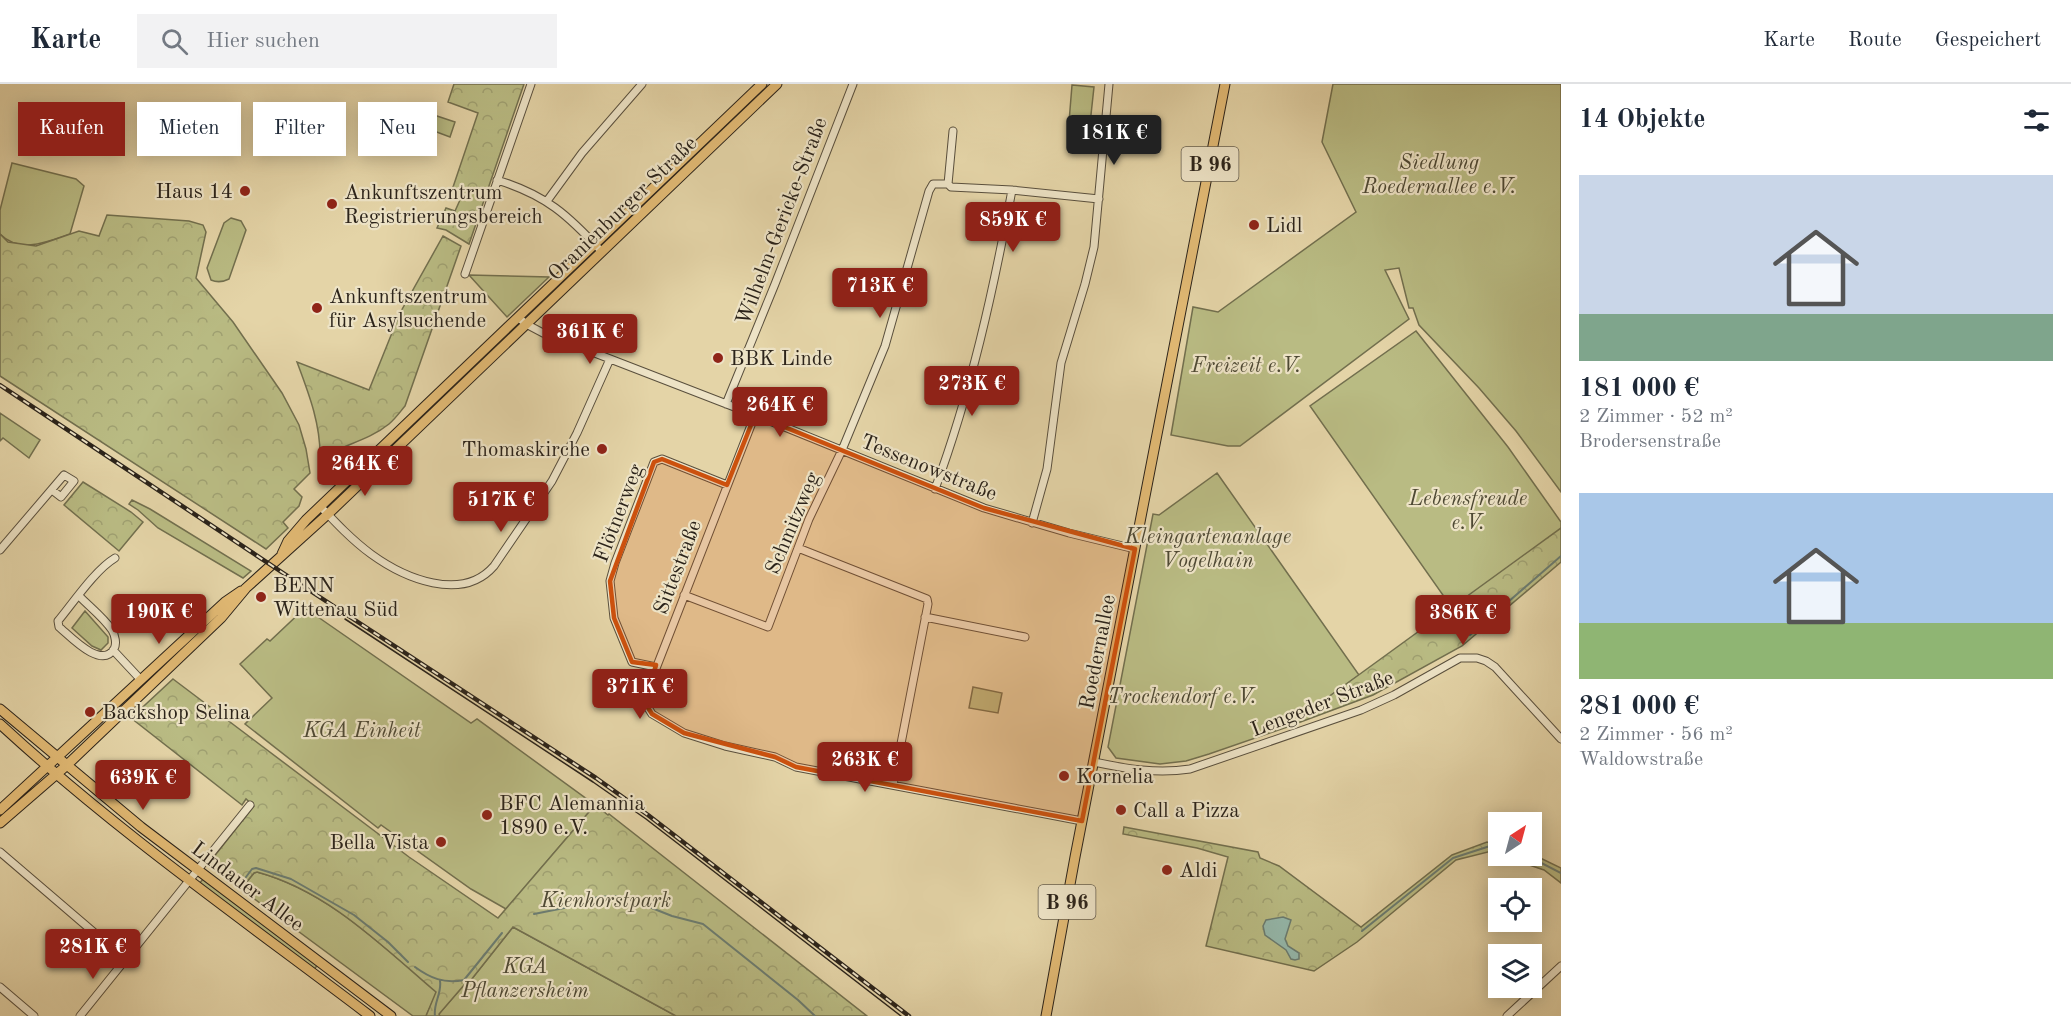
<!DOCTYPE html>
<html lang="de">
<head>
<meta charset="utf-8">
<style>
	:root { --surface:#fff; --page:#f2f2f3; --text:#1f2937; --muted:#747a83; --line:#e0e1e3; --accent:#8f2418 }
	body { margin:0; font-family:"Old Standard TT",serif; background:var(--page); color:var(--text); height:100vh; display:flex; flex-direction:column; font-size:22px; white-space:nowrap }
	* { box-sizing:border-box; margin:0 }
	p { font-size:20px; color:var(--muted) }
	.icon { flex:none; width:33px; height:33px; fill:none; stroke:currentColor; stroke-width:2; stroke-linecap:round; stroke-linejoin:round }
	.map { position:relative; flex:1; overflow:hidden }
	.sheet { display:flex; flex-direction:column; background:var(--surface); width:510px }
	.sheet>* { flex:none }
	.banner { position:absolute; left:18px; top:18px; width:570px; height:54px; display:flex; gap:12px }
	.needle { width:39px; rotate:36deg }
	.buttons { position:absolute; left:1488px; top:728px; display:grid; gap:12px }
	.buttons a { display:grid; place-items:center; width:54px; height:54px; border-radius:0px; background:var(--surface); box-shadow:0 3px 15px #0003; font-size:30px }
	.price { position:absolute; translate:-50% -51px; padding:0 14px; border-radius:6px; background:var(--accent); color:#fff; font-size:20px; line-height:39px; filter:drop-shadow(0 2px 3px #0008) }
	.price::after { content:''; position:absolute; left:50%; top:36px; width:18px; height:14px; margin-left:-9px; background:inherit; clip-path:polygon(0 0,100% 0,50% 100%) }
	.price.on { background:#222; color:#fff }
	ul { padding:0; list-style:none }
	li { display:grid; align-content:center; gap:12px; height:318px; padding:0 18px }
	li span { display:grid; place-items:center; height:186px; border-radius:0px; color:#555 }
	li>.icon { margin-inline-start:auto }
	span .icon { width:108px; height:108px; fill:#fffc; stroke-width:1 }
	li b { font-size:26px }
	h2 { display:flex; justify-content:space-between; align-items:center; height:72px; padding:0 18px; font-size:26px }
	.tag { padding:0 21px; border-radius:0px; background:var(--surface); box-shadow:0 3px 15px #0003; font-size:21px; line-height:54px }
	.tag.on { background:var(--accent); color:#fff }
	header { display:flex; align-items:center; gap:36px; box-sizing:border-box; height:84px; padding:0 30px; background:var(--surface); border-bottom:2px solid var(--line) }
	header strong { font-size:28px }
	nav { display:flex; gap:33px; margin-inline-start:auto; font-size:21px }
	.search { width:420px; height:54px; background:var(--page); display:flex; align-items:center; gap:15px; box-sizing:border-box; padding:0 21px; border-radius:0px; color:var(--muted); font-size:22px }
	main { display:flex; flex:1; min-height:0 }
	.map>svg:first-child { display:block }
</style>
</head>
<body>
<header>
<strong>Karte</strong>
<div class="search"><svg class="icon" aria-label="search" viewBox="0 0 24 24"><circle cx="10" cy="10" r="6"/><path d="M15 15l6 6"/></svg>Hier suchen</div>
<nav><a>Karte</a><a>Route</a><a>Gespeichert</a></nav>
</header>
<main>
<div class="map">
<svg width="1561" height="932" viewBox="0 0 1561 932">
	<defs>
		<pattern id="forest-crowns" width="20" height="18" patternUnits="userSpaceOnUse" patternTransform="scale(1.5)"><rect width="20" height="18" fill="#b9bb83"/><path d="M2 6a3 3 0 1 1 6 0M12 15a3 3 0 1 1 6 0" fill="none" stroke="#9fa071"/></pattern>
	</defs>
	<rect width="100%" height="100%" fill="#e4d4a7"/>
	<filter id="stains"><feTurbulence type="fractalNoise" baseFrequency=".00333" numOctaves="4"/><feColorMatrix values="0 0 0 0 .2 0 0 0 0 .09 0 0 0 0 .02 0 0 0 .5 -.17"/></filter>
	<radialGradient id="worn" r=".72"><stop offset=".6" stop-color="#630" stop-opacity="0"/><stop offset="1" stop-color="#630" stop-opacity=".3"/></radialGradient>
	<path fill="#b9bb83" stroke="#726f4e" stroke-width="1.5" d="M1333,0H1561V408L1516,347L1479,304L1419,241L1413,224H1409L1399,184L1385,186L1409,235L1240,362H1228L1171,351L1193,223L1218,228L1356,128L1322,58Z
		M1072,1L1094,3L1090,40L1069,38Z
		M431,30L455,38L450,53L426,44Z
		M12,79L76,95L84,102L70,150C47,158 20,170 0,150V126Z
		M231,134L241,137L246,146L229,195C223,198 218,199 211,196L207,184L224,139Z
		M469,191L549,193L507,233Z
		M1416,247L1508,363L1561,438V445L1452,524L1310,322Z
		M0,329L40,356L29,374L3,354L0,357Z
		M1217,389L1359,591L1287,643L1209,670L1186,677L1160,680L1116,674L1108,663L1153,430L1159,431Z
		M132,416L150,425L251,487L243,494L158,444L138,426L129,420Z
		M305,524L471,639L477,635L595,721L506,825L471,805L381,741L378,744L245,640L272,614L240,580L267,555L270,557Z
		M85,527L108,553V559L101,566L92,562L72,544Z
		M973,603L1002,609L998,629L969,624Z
		M1532,770L1561,784V799L1544,786L1517,777L1514,771Z
		M257,788C328,807 382,862 437,908L426,932H413L241,805L254,789Z
		M203,795L318,880L314,886L199,800Z
		M513,843L676,932H440L438,931L464,901L471,896Z"/>
	<path fill="url(#forest-crowns)" stroke="#726f4e" stroke-width="1.5" d="M454,0H524L469,160L446,146L437,144L446,124L455,127L460,116L450,112L478,29L448,18Z
		M107,131L189,137L203,141L206,148L196,194L233,238L282,309L299,341L306,365L310,389L294,405L302,413L299,422L283,438L288,444L266,465L0,292V150L8,158L36,162L79,147L99,152Z
		M443,152L461,162L405,322C400,328 395,335 389,340C368,357 341,361 320,375C321,341 309,310 297,278L369,306L400,229Z
		M83,398L131,428L143,438L119,467L64,421Z
		M1561,444V478L1462,562L1373,611L1287,643Z
		M173,595L409,773L498,834L595,721L608,731L609,730L867,932H676L513,843L471,896L464,901L439,930L440,932H426L436,908C382,862 328,807 257,788L254,789L241,805L212,782L209,779L254,722L246,715L242,721L131,634Z
		M1124,743L1258,768L1260,774L1279,782L1361,843L1452,771L1487,758L1493,760L1492,767L1456,776L1357,858L1314,887L1206,862L1228,773L1197,764L1123,750Z"/>
	<path fill="#95b8ab" stroke="#6b7c71" stroke-width="1.5" d="M1283,833L1291,836L1285,855L1288,862L1299,869V875L1295,876L1291,875L1286,866L1265,851L1263,842L1266,836Z"/>
	<g fill="none" stroke-linecap="round" stroke-linejoin="round">
		<path stroke="#6b7c71" stroke-width="2" d="M1470,551L1561,472
			M1526,771L1561,789
			M243,797L252,785L256,784L291,795L354,831L388,858L408,878
			M534,830L569,823L598,813L614,812L629,815L672,832L703,840L798,916L815,932
			M1362,847L1453,774L1490,762
			M415,883C430,894 444,900 464,896L502,849
			M435,932C433,920 442,909 440,897"/>
		<defs>
			<path id="minor" d="M497,96C546,111 568,131 602,168
				M948,100L953,47
				M547,117L582,69L642,0
				M465,190L531,0
				M518,233L526,240L543,249L755,331L984,424L1069,449L1135,465
				M726,320L775,200L853,0
				M755,331L646,610L645,619L652,630L684,649L725,662L775,673L796,683L1082,737
				M935,405C971,308 993,208 1012,106
				M320,422C336,439 352,456 371,470C404,494 462,519 494,482L552,397L577,349L610,275
				M1032,439L1047,385L1061,279L1085,200L1094,163L1109,0
				M798,464L927,515L928,520L893,701
				M0,466L64,391L74,397L61,413L52,406
				M684,511L768,543L809,435L842,366L885,262L929,107L933,100H948L951,103L1012,106L1099,115
				M79,512C90,523 104,534 112,546C115,551 117,560 114,565C101,586 70,552 59,543L58,537C73,519 95,486 115,474
				M925,533L1025,553
				M113,566L141,596
				M656,583L632,578L614,534L610,497L615,479L654,378L662,375L727,401
				M1094,678C1127,685 1157,690 1190,685L1361,626L1394,611L1460,574H1477L1486,577L1495,583L1561,655
				M0,768L125,875
				M0,903L34,932
				M80,932L250,721
				M1507,932L1561,882"/>
			<path id="major" d="M282,470L288,457L306,436L762,0
				M0,625L141,743L391,932
				M0,640C116,747 245,837 370,932
				M0,726L225,518L241,507
				M0,739L67,681L221,534L246,504L328,430L777,0
				M1046,932L1075,773L1225,0"/>
		</defs>
		<use href="#minor" stroke="#594f3d" stroke-width="9"/>
		<use href="#major" stroke="#2b231a" stroke-width="11"/>
		<use href="#minor" stroke="#ede3c6" stroke-width="7"/>
		<use href="#major" stroke="#e2ba74" stroke-width="9"/>
		<path stroke="#2b231a" stroke-width="1.5" d="M345,535L593,698L646,735L901,932"/>
		<defs>
			<path id="rail" d="M0,301L280,487L596,694L648,731L909,932"/>
		</defs>
		<use href="#rail" stroke="#2b231a" stroke-width="4.5"/>
		<use href="#rail" stroke="#ede3c6" stroke-width="2" stroke-dasharray="7" stroke-linecap="butt"/>
	</g>
	<path fill="#cc510e" fill-opacity="0.2" stroke="#cc510e" stroke-width="4.5" stroke-linejoin="round" d="M755,331L984,424L1135,465L1082,737L796,683L775,673L684,649L652,630L645,619L656,581L632,578L614,534L610,497L654,378L662,375L727,401Z"/>
	<g fill="#8f2418" stroke="#ede3c6" stroke-width="2">
		<circle cx="245" cy="107" r="6"/>
		<circle cx="332" cy="120" r="6"/>
		<circle cx="1254" cy="141" r="6"/>
		<circle cx="317" cy="224" r="6"/>
		<circle cx="718" cy="274" r="6"/>
		<circle cx="602" cy="365" r="6"/>
		<circle cx="261" cy="513" r="6"/>
		<circle cx="90" cy="628" r="6"/>
		<circle cx="1064" cy="692" r="6"/>
		<circle cx="1121" cy="726" r="6"/>
		<circle cx="487" cy="731" r="6"/>
		<circle cx="441" cy="758" r="6"/>
		<circle cx="1167" cy="786" r="6"/>
	</g>
	<g text-anchor="middle" stroke-width="4.5" stroke-linejoin="round" paint-order="stroke">
		<g fill="#ede3c6" stroke="#655d4e" stroke-width="1.5">
			<rect x="1181.5" y="63" width="57" height="34" rx="4.5"/>
			<rect x="1038.5" y="801" width="57" height="34" rx="4.5"/>
		</g>
		<g font-size="20" font-weight="bold" fill="#2b231a">
			<text x="1210" y="87">B 96</text>
			<text x="1067" y="825">B 96</text>
		</g>
		<g font-size="21" font-style="italic" fill="#4e4934" stroke="#ede3c6">
			<text x="1439" y="85">Siedlung<tspan x="1439" dy="24">Roedernallee e.V.</tspan></text>
			<text x="1246" y="288">Freizeit e.V.</text>
			<text x="1468" y="421">Lebensfreude<tspan x="1468" dy="24">e.V.</tspan></text>
			<text x="1208" y="459">Kleingartenanlage<tspan x="1208" dy="24">Vogelhain</tspan></text>
			<text x="1182" y="619">Trockendorf e.V.</text>
			<text x="362" y="653">KGA Einheit</text>
			<text x="606" y="823">Kienhorstpark</text>
			<text x="525" y="889">KGA<tspan x="525" dy="24">Pflanzersheim</tspan></text>
		</g>
		<g font-size="21" fill="#2b231a" stroke="#ede3c6" text-anchor="start">
			<text x="233" y="114" text-anchor="end">Haus 14</text>
			<text x="344" y="115">Ankunftszentrum<tspan x="344" dy="24">Registrierungsbereich</tspan></text>
			<text x="1266" y="148">Lidl</text>
			<text x="329" y="219">Ankunftszentrum<tspan x="329" dy="24">für Asylsuchende</tspan></text>
			<text x="730" y="281">BBK Linde</text>
			<text x="590" y="372" text-anchor="end">Thomaskirche</text>
			<text x="273" y="508">BENN<tspan x="273" dy="24">Wittenau Süd</tspan></text>
			<text x="102" y="635">Backshop Selina</text>
			<text x="1076" y="699">Kornelia</text>
			<text x="499" y="726">BFC Alemannia<tspan x="499" dy="24">1890 e.V.</tspan></text>
			<text x="1133" y="733">Call a Pizza</text>
			<text x="429" y="765" text-anchor="end">Bella Vista</text>
			<text x="1179" y="793">Aldi</text>
		</g>
		<g font-size="21" fill="#2b231a" stroke="#ede3c6">
			<text transform="translate(622 124) rotate(-44)" y="7">Oranienburger Straße</text>
			<text transform="translate(781 137) rotate(-69)" y="7">Wilhelm-Gericke-Straße</text>
			<text transform="translate(929 383) rotate(22)" y="7">Tessenowstraße</text>
			<text transform="translate(618 429) rotate(-69)" y="7">Flötnerweg</text>
			<text transform="translate(792 439) rotate(-67)" y="7">Schmitzweg</text>
			<text transform="translate(677 483) rotate(-69)" y="7">Sittestraße</text>
			<text transform="translate(1097 568) rotate(-79)" y="7">Roedernallee</text>
			<text transform="translate(1322 619) rotate(-21)" y="7">Lengeder Straße</text>
			<text transform="translate(248 802) rotate(37)" y="7">Lindauer Allee</text>
		</g>
	</g>
	<rect width="100%" height="100%" filter="url(#stains)"/>
	<rect width="100%" height="100%" fill="url(#worn)"/>
</svg>
<div class="buttons">
<a><svg class="needle" viewBox="-14 -14 28 28"><path d="M0-13l5 13h-10z" fill="#e53935"/><path d="M0 13l5-13h-10z" fill="#747a83"/></svg></a>
<a><svg class="icon" aria-label="locate" viewBox="0 0 24 24"><circle cx="12" cy="12" r="6"/><path d="M12 2v4M12 18v4M2 12h4M18 12h4"/></svg></a>
<a><svg class="icon" aria-label="layers" viewBox="0 0 24 24"><path d="M12 4l9 5-9 5-9-5zM3 14l9 5 9-5"/></svg></a>
</div>
<b class="price on" style="left:1114px;top:82px">181K €</b>
<b class="price" style="left:1013px;top:169px">859K €</b>
<b class="price" style="left:880px;top:235px">713K €</b>
<b class="price" style="left:590px;top:281px">361K €</b>
<b class="price" style="left:972px;top:333px">273K €</b>
<b class="price" style="left:780px;top:354px">264K €</b>
<b class="price" style="left:365px;top:413px">264K €</b>
<b class="price" style="left:501px;top:449px">517K €</b>
<b class="price" style="left:159px;top:561px">190K €</b>
<b class="price" style="left:1463px;top:562px">386K €</b>
<b class="price" style="left:640px;top:636px">371K €</b>
<b class="price" style="left:865px;top:709px">263K €</b>
<b class="price" style="left:143px;top:727px">639K €</b>
<b class="price" style="left:93px;top:896px">281K €</b>
<div class="banner">
<a class="tag on">Kaufen</a>
<a class="tag">Mieten</a>
<a class="tag">Filter</a>
<a class="tag">Neu</a>
</div>
</div>
<section class="sheet">
<h2>14 Objekte<svg class="icon" aria-label="filters" viewBox="0 0 24 24"><path d="M4 7h16M4 17h16"/><circle cx="9" cy="7" r="2"/><circle cx="15" cy="17" r="2"/></svg></h2>
<ul>
<li><span style="background:linear-gradient(#c9d6e8 75%,#7fa58c 0)"><svg class="icon" aria-label="home" viewBox="0 0 24 24"><path d="M3 11l9-7 9 7M6 9v11h12V9"/></svg></span><div><b>181 000 €</b><p>2 Zimmer · 52 m²</p><p>Brodersenstraße</p></div></li>
<li><span style="background:linear-gradient(#a9c7e8 70%,#8fb573 0)"><svg class="icon" aria-label="home" viewBox="0 0 24 24"><path d="M3 11l9-7 9 7M6 9v11h12V9"/></svg></span><div><b>281 000 €</b><p>2 Zimmer · 56 m²</p><p>Waldowstraße</p></div></li>
</ul>
</section>
</main>
</body>
</html>
